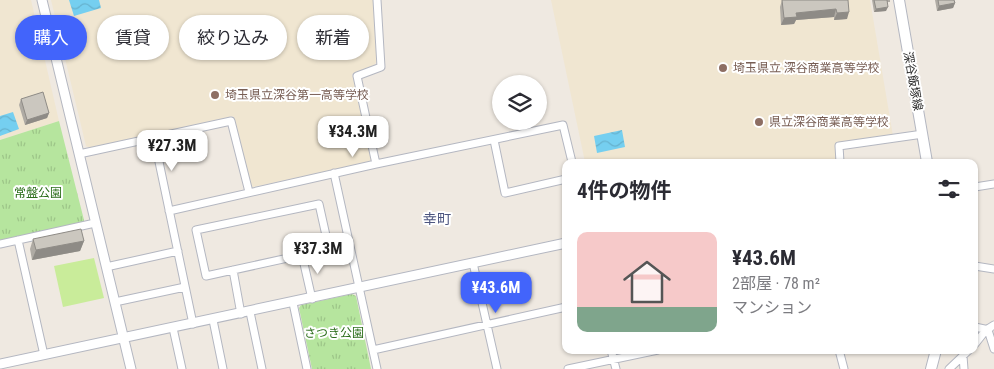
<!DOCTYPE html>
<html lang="ja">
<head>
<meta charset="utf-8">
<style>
	:root { --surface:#fff; --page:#f7f7f7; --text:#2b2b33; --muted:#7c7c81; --line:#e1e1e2; --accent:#4264fb }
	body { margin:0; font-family:"Roboto Condensed","Noto Sans JP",sans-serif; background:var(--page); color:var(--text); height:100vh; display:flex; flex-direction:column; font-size:19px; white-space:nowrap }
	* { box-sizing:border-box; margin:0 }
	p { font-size:16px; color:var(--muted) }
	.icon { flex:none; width:28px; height:28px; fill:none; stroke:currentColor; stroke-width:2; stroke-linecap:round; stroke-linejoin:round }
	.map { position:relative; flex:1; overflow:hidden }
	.drawer { position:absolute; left:562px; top:159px; width:416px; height:195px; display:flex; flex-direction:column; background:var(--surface); border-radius:10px; box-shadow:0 1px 4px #0004 }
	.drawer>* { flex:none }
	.banner { position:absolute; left:15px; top:15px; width:472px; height:45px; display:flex; gap:10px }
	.fabs { position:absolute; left:492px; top:75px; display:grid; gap:10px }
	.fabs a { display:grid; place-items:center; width:55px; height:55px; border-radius:50%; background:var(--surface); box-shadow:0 1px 4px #0004; font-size:25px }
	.price { position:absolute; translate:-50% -42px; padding:0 11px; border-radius:10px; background:#fff; color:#222; font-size:16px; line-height:32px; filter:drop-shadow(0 1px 2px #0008) }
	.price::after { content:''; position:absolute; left:50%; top:30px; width:15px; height:11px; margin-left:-8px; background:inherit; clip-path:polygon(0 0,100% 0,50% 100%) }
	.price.current { background:var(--accent); color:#fff }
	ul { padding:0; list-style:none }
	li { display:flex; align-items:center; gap:15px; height:125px; padding:0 15px }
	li+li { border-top:1px solid var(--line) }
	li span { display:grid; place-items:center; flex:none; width:140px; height:100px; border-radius:10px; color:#555 }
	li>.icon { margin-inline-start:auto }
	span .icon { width:60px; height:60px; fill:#fffc; stroke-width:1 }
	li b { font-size:21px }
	h2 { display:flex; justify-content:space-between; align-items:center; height:60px; padding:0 15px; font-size:21px }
	.pill { padding:0 18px; border-radius:22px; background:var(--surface); box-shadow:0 1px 4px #0004; font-size:18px; line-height:45px }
	.pill.current { background:var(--accent); color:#fff }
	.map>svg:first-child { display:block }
</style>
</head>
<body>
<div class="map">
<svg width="994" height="369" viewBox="0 0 994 369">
	<defs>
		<pattern id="park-tufts" width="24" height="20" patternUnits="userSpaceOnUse" patternTransform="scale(1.25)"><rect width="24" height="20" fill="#b6e59e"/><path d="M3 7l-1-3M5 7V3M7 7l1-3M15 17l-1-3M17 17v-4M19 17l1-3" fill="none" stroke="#9dc588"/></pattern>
		<pattern id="water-waves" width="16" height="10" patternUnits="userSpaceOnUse" patternTransform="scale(1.25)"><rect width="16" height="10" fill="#75cff0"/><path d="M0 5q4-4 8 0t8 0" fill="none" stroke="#66b2ce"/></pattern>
	</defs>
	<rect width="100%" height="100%" fill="#efe9e1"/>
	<path fill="#f0e6d1" d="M0,0H31L59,121L0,140Z
		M51,0H373L378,59L374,66L352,74L371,159L370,162L253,187L250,185L233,116L90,148L86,146Z
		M551,0H870L893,136L835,143L837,162H585Z"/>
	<path fill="url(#park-tufts)" d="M59,121L84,220L83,223L0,240V140Z
		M352,294L356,296L371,369H312L299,308L301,305Z"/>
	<path fill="#c9ec9a" d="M94,258L104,298L63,307L54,266Z"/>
	<path fill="url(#water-waves)" d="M69,0H99L101,8L74,16Z
		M13,112L19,129L0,136V116Z
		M622,130L625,147L597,153L594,136Z"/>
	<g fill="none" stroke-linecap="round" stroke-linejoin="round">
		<defs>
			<path id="minor" d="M154,138L193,324
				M494,140L505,193L566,179
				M79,154L231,121L249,192
				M840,162L839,146L923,134
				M376,164L357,76L381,67L377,0
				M334,173L377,369
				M975,187L994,184
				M319,204L329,249L206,276L196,230Z
				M169,211L376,164L563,125L572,162
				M18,240L44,355
				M0,244L95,223
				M302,255L312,299
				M473,263L497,369
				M975,266L994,269
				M106,267L178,251
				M233,270L241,314
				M115,302L185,287
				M293,303L307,369
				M250,312L262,369
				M213,320L223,369
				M975,327L989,330
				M173,328L182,369
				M988,330L994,349
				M975,344L986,330L994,325
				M373,350L566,307
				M611,350L616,369
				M839,350L844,369
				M963,356L964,369
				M568,369L658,350
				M949,369L969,350"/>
			<path id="tertiary" d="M42,0L131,369
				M0,364L566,243"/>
			<path id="secondary" d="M899,0L927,162
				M931,369L936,350"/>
		</defs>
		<use href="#minor" stroke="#b4b7c1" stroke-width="9"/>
		<use href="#tertiary" stroke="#b4b7c1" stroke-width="11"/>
		<use href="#secondary" stroke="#b4b7c1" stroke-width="12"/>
		<use href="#minor" stroke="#fff" stroke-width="7"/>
		<use href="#tertiary" stroke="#fff" stroke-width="9"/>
		<use href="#secondary" stroke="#fff" stroke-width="10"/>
	</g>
	<path fill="#afaba4" d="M782,0H848L847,19L834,20V17L796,20L794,24L781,25L780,7Z
		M872,0H890V2H887L886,11L874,12Z
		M935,0H954L955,3L953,8L937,11Z
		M21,99L49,113L47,118L25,125L19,105Z
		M33,239L84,241L80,251L32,260L30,249Z"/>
	<path fill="#8e8b86" d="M955,3L953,8L937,11L939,6Z
		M888,7L886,11L874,12L876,9Z
		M836,9L834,17L796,20L794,24L781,25L784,18L796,13Z
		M849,12L847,19L834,20L837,13Z
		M49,113L47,118L25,125L27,120Z
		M84,241L80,251L32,260L36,250Z"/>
	<path fill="#cbc7bf" stroke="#8e8b86" d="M782,0H848L849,12L837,13L836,9L796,13L797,17L784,18Z
		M874,0H887L888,7L876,9Z
		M938,0H954L955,3L939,6Z
		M43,92L49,113L27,120L21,99Z
		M81,229L84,241L36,250L33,239Z"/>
	<g fill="#8d6e63" stroke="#fff" stroke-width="2">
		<circle cx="723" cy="68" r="5"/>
		<circle cx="215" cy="95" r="5"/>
		<circle cx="759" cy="122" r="5"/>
	</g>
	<g text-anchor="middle" stroke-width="4" stroke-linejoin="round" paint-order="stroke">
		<g font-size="12" fill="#785e54" stroke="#fff" text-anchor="start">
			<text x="733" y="72">埼玉県立 深谷商業高等学校</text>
			<text x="225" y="99">埼玉県立深谷第一高等学校</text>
			<text x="769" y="126">県立深谷商業高等学校</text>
		</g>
		<g font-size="12" fill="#2e2e2e" stroke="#fff">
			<text transform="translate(913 81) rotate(80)" y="4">深谷飯塚線</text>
		</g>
		<g font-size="12" fill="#2c6e1b" stroke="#fff">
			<text x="38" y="197">常盤公園</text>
			<text x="334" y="337">さつき公園</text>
		</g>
		<g font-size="14" fill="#4d5680" stroke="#fff">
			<text x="437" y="224">幸町</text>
		</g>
	</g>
</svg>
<div class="fabs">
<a><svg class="icon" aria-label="layers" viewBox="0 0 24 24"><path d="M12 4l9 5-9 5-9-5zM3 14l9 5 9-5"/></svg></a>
</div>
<b class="price" style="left:353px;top:158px">¥34.3M</b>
<b class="price" style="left:172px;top:172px">¥27.3M</b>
<b class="price" style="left:318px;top:275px">¥37.3M</b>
<b class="price current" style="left:496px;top:314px">¥43.6M</b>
<div class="banner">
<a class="pill current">購入</a>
<a class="pill">賃貸</a>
<a class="pill">絞り込み</a>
<a class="pill">新着</a>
</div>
<section class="drawer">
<h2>4件の物件<svg class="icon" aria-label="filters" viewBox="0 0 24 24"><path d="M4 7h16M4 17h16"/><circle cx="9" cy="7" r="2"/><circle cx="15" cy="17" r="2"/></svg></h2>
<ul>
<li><span style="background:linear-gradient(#f6c9c9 75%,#7fa58c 0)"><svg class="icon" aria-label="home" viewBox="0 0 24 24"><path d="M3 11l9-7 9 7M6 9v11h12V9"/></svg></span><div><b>¥43.6M</b><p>2部屋 · 78 m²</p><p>マンション</p></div></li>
</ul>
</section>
</div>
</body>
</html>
